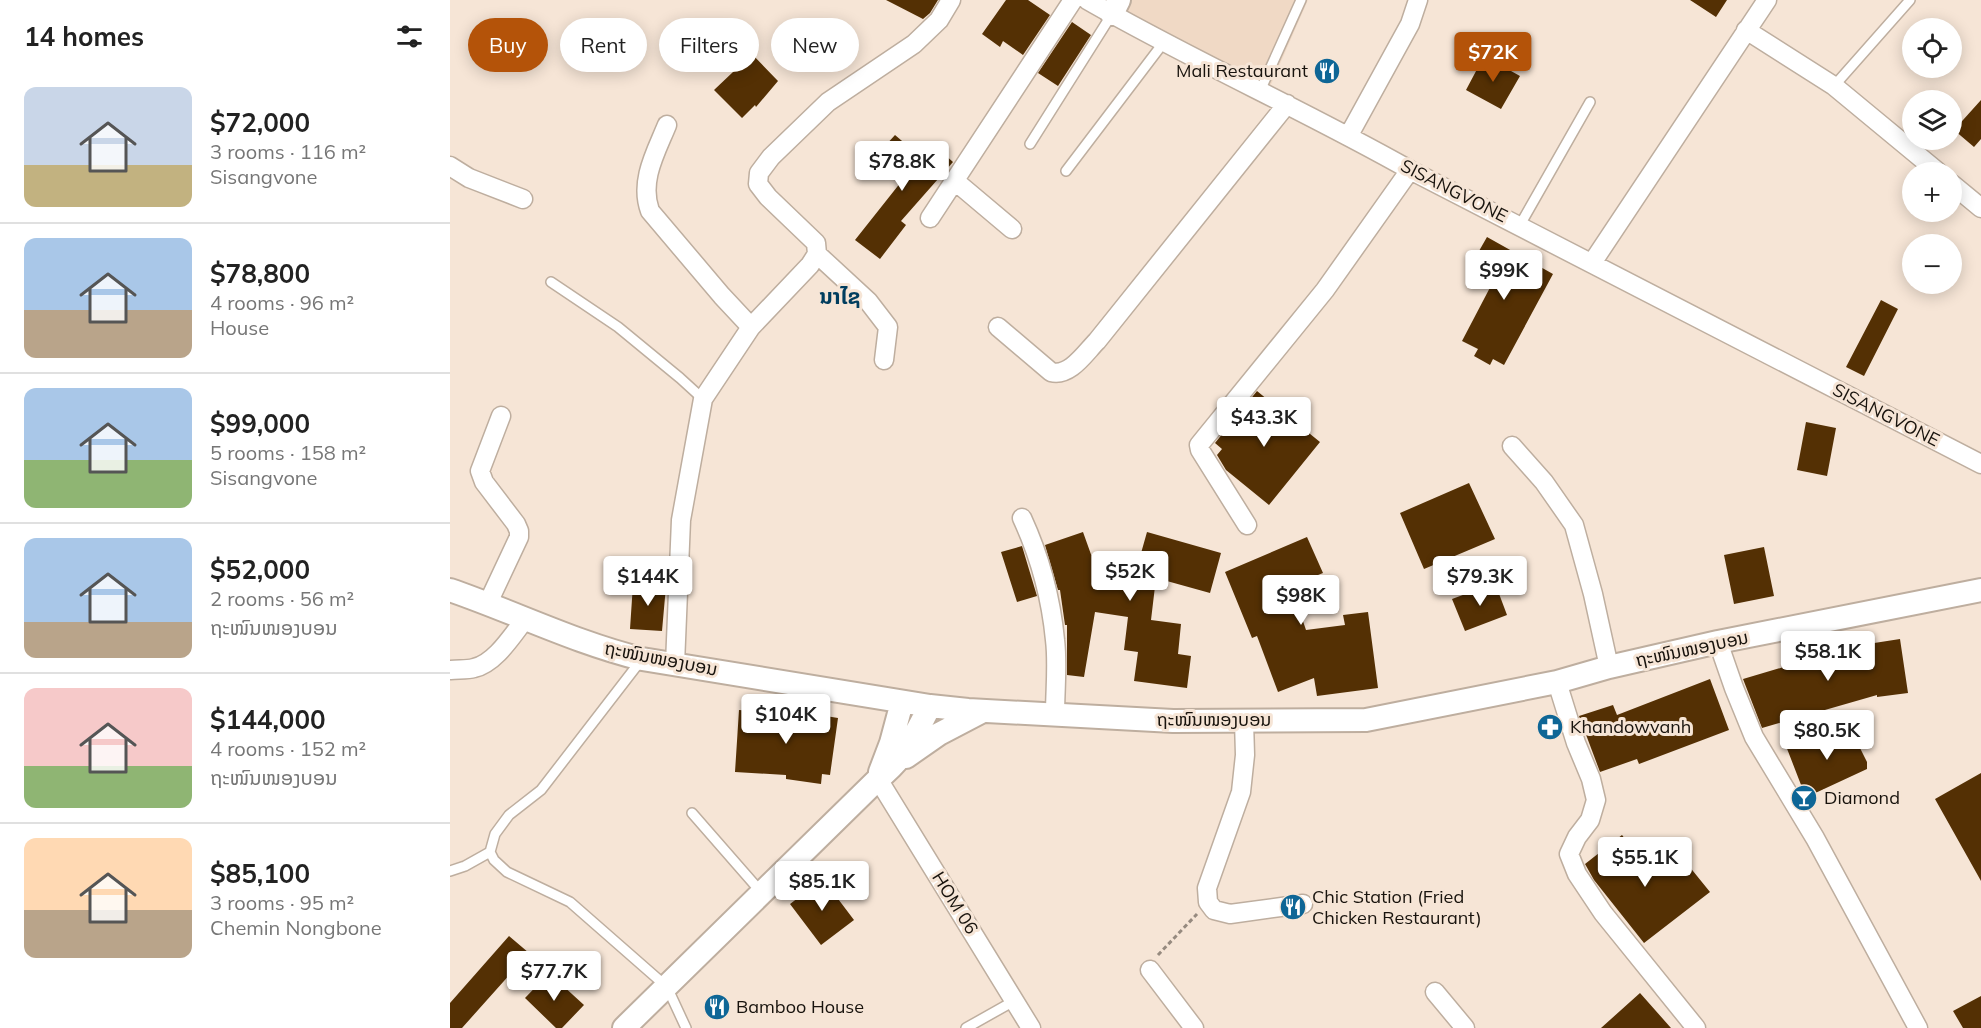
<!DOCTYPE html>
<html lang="en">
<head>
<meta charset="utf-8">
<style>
	:root { --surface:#fff; --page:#f2f2f2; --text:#222; --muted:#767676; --line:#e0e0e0; --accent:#b45309 }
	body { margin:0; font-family:Mulish,"Noto Sans Lao",sans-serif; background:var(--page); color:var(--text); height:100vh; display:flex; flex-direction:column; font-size:22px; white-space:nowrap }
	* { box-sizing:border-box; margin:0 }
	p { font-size:20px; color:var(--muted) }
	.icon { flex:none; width:33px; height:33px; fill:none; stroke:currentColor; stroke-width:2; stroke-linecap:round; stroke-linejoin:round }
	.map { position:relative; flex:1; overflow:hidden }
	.side { display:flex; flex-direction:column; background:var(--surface); width:450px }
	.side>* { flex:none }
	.banner { position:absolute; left:18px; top:18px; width:570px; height:54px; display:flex; gap:12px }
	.buttons { position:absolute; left:1452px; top:18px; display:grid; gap:12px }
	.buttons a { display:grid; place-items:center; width:60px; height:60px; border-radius:50%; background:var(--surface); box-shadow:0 3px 15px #0003; font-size:30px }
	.price { position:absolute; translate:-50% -51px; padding:0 14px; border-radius:6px; background:#fff; color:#222; font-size:20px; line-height:39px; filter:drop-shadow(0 2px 3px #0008) }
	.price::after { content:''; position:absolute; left:50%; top:36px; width:18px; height:14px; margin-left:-9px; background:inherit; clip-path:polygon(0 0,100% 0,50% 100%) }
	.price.current { background:var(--accent); color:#fff }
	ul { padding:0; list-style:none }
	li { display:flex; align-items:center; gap:18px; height:150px; padding:0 24px }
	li+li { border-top:2px solid var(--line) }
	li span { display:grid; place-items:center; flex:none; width:168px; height:120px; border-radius:12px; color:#555 }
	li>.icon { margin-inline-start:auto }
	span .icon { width:72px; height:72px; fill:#fffc; stroke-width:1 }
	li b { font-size:26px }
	h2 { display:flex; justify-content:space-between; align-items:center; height:72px; padding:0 24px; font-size:26px }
	.pill { padding:0 21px; border-radius:27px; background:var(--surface); box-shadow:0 3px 15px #0003; font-size:21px; line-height:54px }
	.pill.current { background:var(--accent); color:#fff }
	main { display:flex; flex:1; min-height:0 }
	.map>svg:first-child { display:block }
</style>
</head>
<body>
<main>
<section class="side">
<h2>14 homes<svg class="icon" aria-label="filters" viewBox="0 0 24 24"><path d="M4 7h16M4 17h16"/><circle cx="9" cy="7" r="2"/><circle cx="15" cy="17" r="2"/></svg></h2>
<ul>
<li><span style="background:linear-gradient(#c9d6e8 65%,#c2b280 0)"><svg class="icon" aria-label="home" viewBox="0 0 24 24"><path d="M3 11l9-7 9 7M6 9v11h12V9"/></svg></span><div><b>$72,000</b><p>3 rooms · 116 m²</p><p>Sisangvone</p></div></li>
<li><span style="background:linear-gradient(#a9c7e8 60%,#b9a48a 0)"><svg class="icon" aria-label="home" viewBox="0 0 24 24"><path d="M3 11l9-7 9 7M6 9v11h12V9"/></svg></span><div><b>$78,800</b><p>4 rooms · 96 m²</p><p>House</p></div></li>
<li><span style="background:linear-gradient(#a9c7e8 60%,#8fb573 0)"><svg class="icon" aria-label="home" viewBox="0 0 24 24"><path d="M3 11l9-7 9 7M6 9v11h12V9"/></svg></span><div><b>$99,000</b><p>5 rooms · 158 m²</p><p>Sisangvone</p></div></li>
<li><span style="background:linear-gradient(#a9c7e8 70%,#b9a48a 0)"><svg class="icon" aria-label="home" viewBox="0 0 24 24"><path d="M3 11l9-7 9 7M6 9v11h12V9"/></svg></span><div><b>$52,000</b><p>2 rooms · 56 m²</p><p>ຖະໜົນໜອງບອນ</p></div></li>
<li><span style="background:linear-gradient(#f6c9c9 65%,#8fb573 0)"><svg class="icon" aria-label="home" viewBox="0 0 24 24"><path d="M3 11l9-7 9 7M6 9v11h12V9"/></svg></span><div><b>$144,000</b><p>4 rooms · 152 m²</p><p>ຖະໜົນໜອງບອນ</p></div></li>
<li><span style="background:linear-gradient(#ffd9b3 60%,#b9a48a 0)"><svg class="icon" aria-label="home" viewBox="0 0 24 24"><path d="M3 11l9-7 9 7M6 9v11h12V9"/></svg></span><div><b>$85,100</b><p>3 rooms · 95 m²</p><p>Chemin Nongbone</p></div></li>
</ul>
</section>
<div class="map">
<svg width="1531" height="1028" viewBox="0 0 1531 1028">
	<rect width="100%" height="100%" fill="#f6e5d6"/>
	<path fill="#f0d9c5" d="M675,0H858L819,89L668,14Z"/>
	<path fill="#543004" d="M436,0H488L480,13L473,19Z
		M556,0H578L600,15L573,55L553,41L550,47L532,34Z
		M1240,0H1277L1266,17Z
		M622,22L641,35L608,86L588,73Z
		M302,54L328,81L306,107L305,105L292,118L264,90Z
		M1034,56L1070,76L1051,109L1016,90Z
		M1531,100V139L1524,147L1504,130Z
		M445,135L472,158L484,145L503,162L451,221L456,225L430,259L405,240L451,182L424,158Z
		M1037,237L1103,274L1054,365L1043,359L1040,365L1024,356L1028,349L1012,341L1045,278L1021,265Z
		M1431,300L1448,309L1414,376L1396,367Z
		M807,391L870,442L819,505L776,470L767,455L772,449L765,443Z
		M1356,422L1386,428L1377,476L1347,470Z
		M1019,483L1045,539L974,569L950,513Z
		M633,532L648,574L684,578L697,532L771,553L760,593L706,578L701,620L731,624L728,654L741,656L737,688L684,681L688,652L674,650L678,617L645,612L634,677L617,675V625H615L610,590H608L595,545Z
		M857,537L873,573L841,586L856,630L895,625L893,615L918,612L928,688L867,696L864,678L828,692L807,636L802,638L775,572Z
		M572,546L587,596L567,602L551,552Z
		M1314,547L1324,596L1284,604L1274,555Z
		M1045,583L1057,615L1015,631L1002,599Z
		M183,584L216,586L212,631L180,629Z
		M1450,639L1458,693L1427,697V695L1312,728L1293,679L1405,646Z
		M1260,679L1279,730L1189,764L1187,759L1150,772L1129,716L1163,705L1167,715Z
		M289,710L345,714V711L388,718L380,775L372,774L371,784L336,779V775L285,772Z
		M1401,730L1417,762V769L1361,795L1353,790L1336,746Z
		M1531,773V881L1485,799Z
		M1172,835L1203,876L1230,855L1260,892L1194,943L1144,880L1135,864Z
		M373,879L404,920L371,945L340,904Z
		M59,936L79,953L12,1028H0V1003Z
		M99,973L134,1005L112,1028H106L75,998Z
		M1190,993L1221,1028H1151Z
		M1531,996V1028H1513L1503,1011Z"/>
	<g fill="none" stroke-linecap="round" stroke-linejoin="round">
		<defs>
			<path id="service" d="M1384,86L1460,0
				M810,91L851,0
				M580,144L662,14
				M616,171L714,42
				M1070,225L1140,102
				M101,282L168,327L230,378L253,399
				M242,813L311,892
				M40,852L44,860L57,872L120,902L217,987L236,1028
				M0,871L15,866L40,852L45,834L59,815L91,790L192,659
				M516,1028L564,1001"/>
			<path id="minor" d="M637,0C743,61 854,110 960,170L1531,464
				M1296,30L1384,86L1488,172
				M217,125C206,152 189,181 200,211L272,296L301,327
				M899,135L960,24L968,0
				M0,166L19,178L73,199
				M505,181L562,229
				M1502,184L1531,208
				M480,218L623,0
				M367,254L418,301L438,327L434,360
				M1142,263L1317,0
				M548,327L601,372C620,377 635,353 647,341L837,104
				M1062,446L1094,482L1124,525L1143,594L1159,667
				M572,518C590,557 601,598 605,640C608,664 605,690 605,715
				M797,525L750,450L749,445L875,290L960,170
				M38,603L69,537V531L66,524L34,482L30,471L51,416
				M1268,642L1284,688L1304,737L1365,838L1468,1028
				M225,664L231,520L253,399L301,327L360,265L367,254L366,243L318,197L308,184L309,173L321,157L378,102L464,44L489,20L501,0
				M0,670C8,669 17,670 24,668C46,663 63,634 76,618
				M1107,682L1126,743L1141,779L1146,800L1140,820L1127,837L1119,854L1127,874L1153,913L1246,1028
				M794,721L795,755L791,792L757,888L758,902L764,910L780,914L853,904
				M428,779L581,1028
				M700,970L744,1028
				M985,992L1015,1028"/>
			<path id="tertiary" d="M662,14L669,0
				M0,590C64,612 126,643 192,659L480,706L518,710L723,721L916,720L1107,682L1159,667L1268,642L1531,590
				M456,757L489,734L533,711
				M430,772L441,743L452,702
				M174,1028L428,779C456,757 464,736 480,706"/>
		</defs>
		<use href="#service" stroke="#beae9f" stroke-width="12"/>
		<use href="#minor" stroke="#beae9f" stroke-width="21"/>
		<use href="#tertiary" stroke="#beae9f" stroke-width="26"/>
		<path stroke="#968a7f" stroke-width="3" stroke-dasharray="4.5 3" stroke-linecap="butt" d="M708,955L747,914"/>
		<use href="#service" stroke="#fff" stroke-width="9"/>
		<use href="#minor" stroke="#fff" stroke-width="18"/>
		<use href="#tertiary" stroke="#fff" stroke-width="22"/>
	</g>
	<defs>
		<symbol id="restaurant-disc" viewBox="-11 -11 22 22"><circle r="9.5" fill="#0e6696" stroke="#f6e5d6"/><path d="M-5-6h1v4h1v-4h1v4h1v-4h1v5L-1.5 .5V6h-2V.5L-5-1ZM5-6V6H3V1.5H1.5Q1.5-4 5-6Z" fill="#fff"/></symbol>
		<symbol id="pharmacy-disc" viewBox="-11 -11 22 22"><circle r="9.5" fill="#0e6696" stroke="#f6e5d6"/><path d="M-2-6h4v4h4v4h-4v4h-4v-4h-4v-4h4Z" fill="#fff"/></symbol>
		<symbol id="bar-disc" viewBox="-11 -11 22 22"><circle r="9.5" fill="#0e6696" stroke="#f6e5d6"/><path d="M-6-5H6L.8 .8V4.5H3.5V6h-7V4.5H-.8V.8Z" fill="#fff"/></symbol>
	</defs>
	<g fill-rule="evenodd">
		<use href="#restaurant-disc" x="862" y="56" width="30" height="30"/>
		<use href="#pharmacy-disc" x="1085" y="712" width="30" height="30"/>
		<use href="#bar-disc" x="1339" y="783" width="30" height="30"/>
		<use href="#restaurant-disc" x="828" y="892" width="30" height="30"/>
		<use href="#restaurant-disc" x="252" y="992" width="30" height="30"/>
	</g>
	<g text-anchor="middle" stroke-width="6" stroke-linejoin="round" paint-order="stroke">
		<g font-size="18" fill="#18130d" stroke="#f6e5d6" text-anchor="start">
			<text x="858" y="77" text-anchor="end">Mali Restaurant</text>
			<text x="1120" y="733">Khandowvanh</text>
			<text x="1374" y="804">Diamond</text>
			<text x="862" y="903">Chic Station (Fried<tspan x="862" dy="21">Chicken Restaurant)</tspan></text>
			<text x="286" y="1013">Bamboo House</text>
		</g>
		<g font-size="18" fill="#18130d" stroke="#f6e5d6">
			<text transform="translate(1004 191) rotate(27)" y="6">SISANGVONE</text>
			<text transform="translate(1436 415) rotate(27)" y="6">SISANGVONE</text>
			<text transform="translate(1242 649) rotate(-12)" y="6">ຖະໜົນໜອງບອນ</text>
			<text transform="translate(211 659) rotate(11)" y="6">ຖະໜົນໜອງບອນ</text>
			<text x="764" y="726">ຖະໜົນໜອງບອນ</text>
			<text transform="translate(505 903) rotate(58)" y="6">HOM 06</text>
		</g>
		<g font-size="21" font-weight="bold" fill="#003d5e" stroke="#f6e5d6">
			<text x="390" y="304">ນາໄຊ</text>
		</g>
	</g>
</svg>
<div class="buttons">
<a><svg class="icon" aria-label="locate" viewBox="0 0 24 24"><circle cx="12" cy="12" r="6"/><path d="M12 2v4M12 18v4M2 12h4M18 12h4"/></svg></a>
<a><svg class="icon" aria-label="layers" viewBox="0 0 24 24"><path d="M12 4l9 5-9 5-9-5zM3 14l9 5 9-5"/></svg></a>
<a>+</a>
<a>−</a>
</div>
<b class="price current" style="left:1043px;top:83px">$72K</b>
<b class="price" style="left:452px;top:192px">$78.8K</b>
<b class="price" style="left:1054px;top:301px">$99K</b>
<b class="price" style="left:814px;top:448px">$43.3K</b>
<b class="price" style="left:680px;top:602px">$52K</b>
<b class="price" style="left:198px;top:607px">$144K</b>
<b class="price" style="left:1030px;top:607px">$79.3K</b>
<b class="price" style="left:851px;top:626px">$98K</b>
<b class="price" style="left:1378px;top:682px">$58.1K</b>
<b class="price" style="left:336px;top:745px">$104K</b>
<b class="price" style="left:1377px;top:761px">$80.5K</b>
<b class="price" style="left:1195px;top:888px">$55.1K</b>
<b class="price" style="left:372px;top:912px">$85.1K</b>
<b class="price" style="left:104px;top:1002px">$77.7K</b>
<div class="banner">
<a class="pill current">Buy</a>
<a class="pill">Rent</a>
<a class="pill">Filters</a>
<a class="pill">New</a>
</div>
</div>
</main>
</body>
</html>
